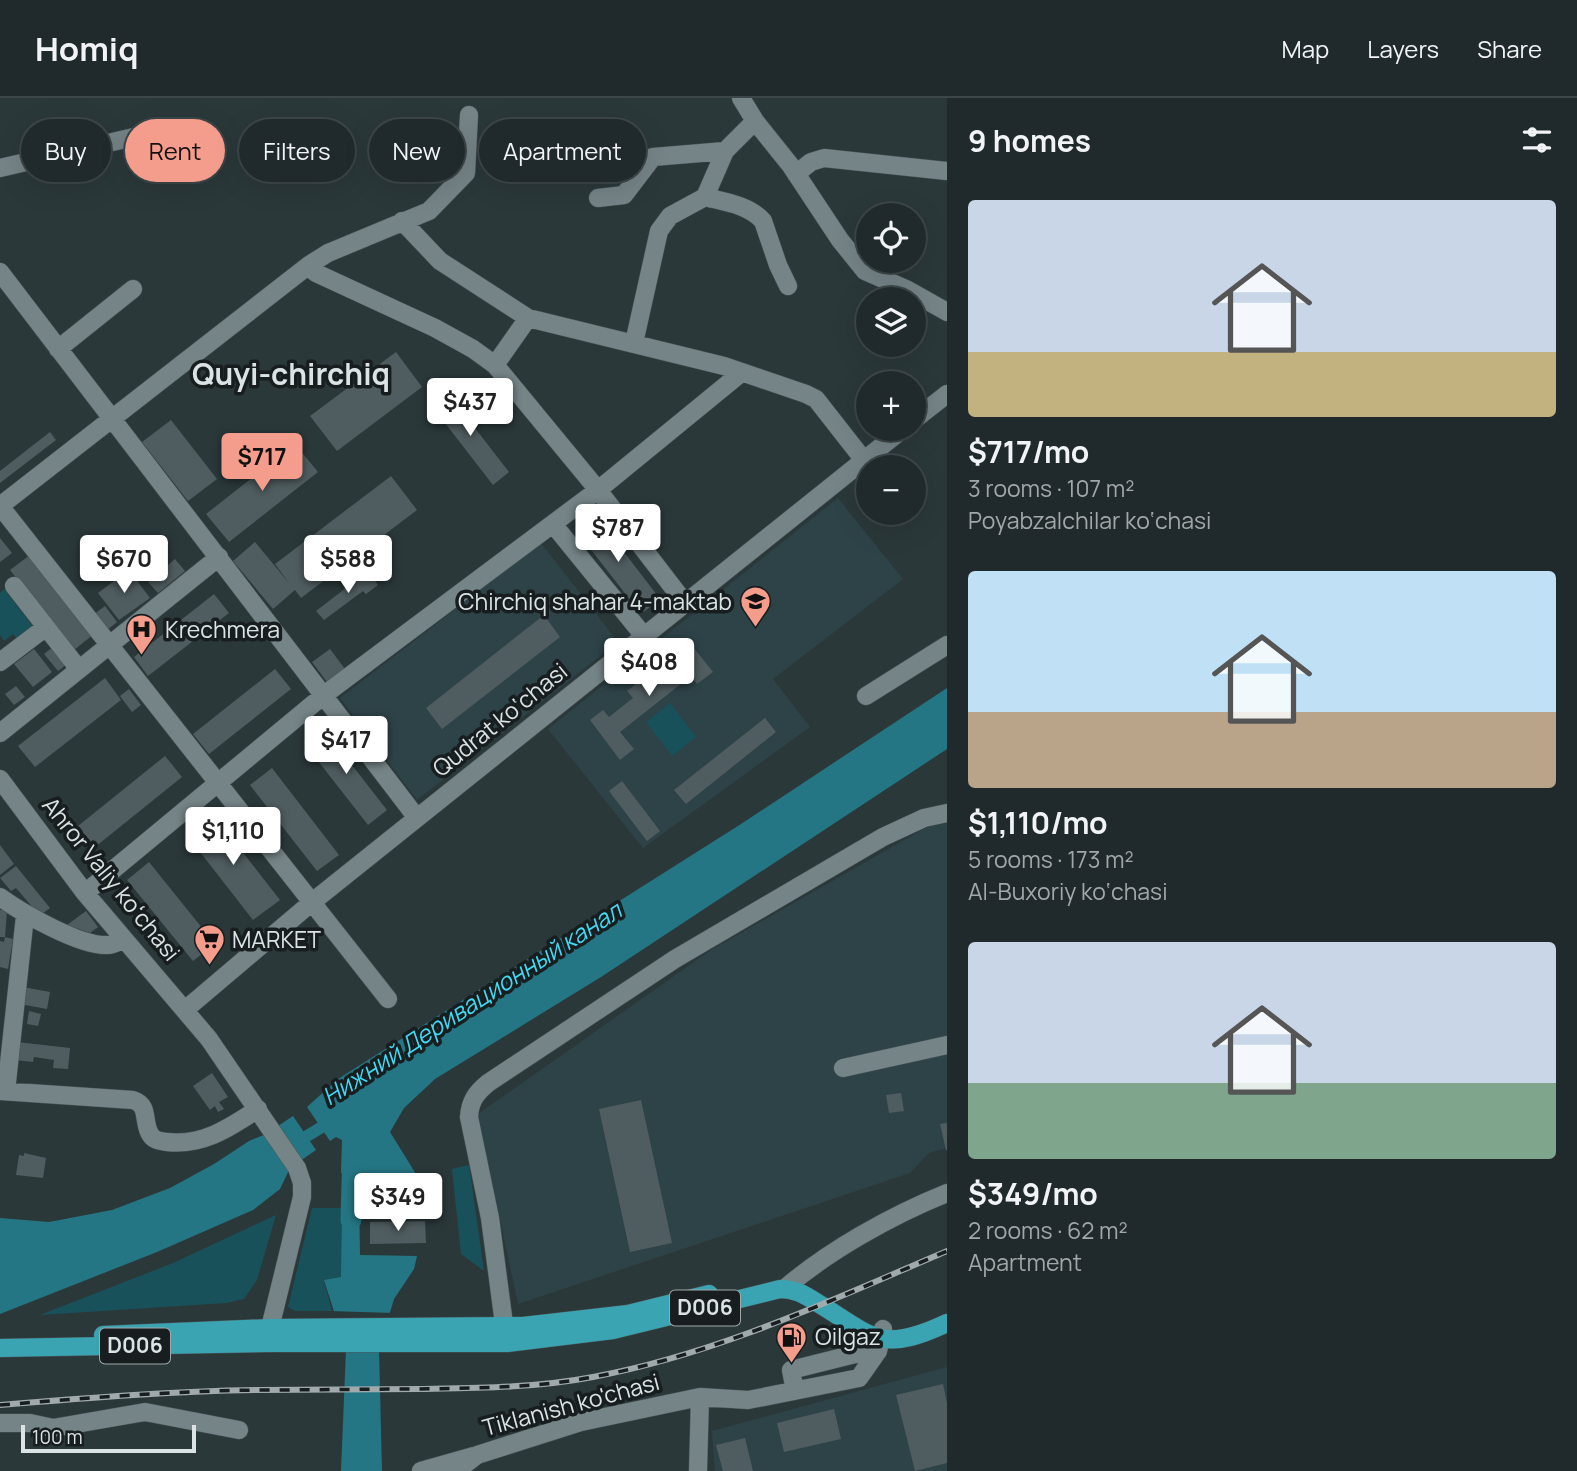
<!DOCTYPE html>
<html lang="en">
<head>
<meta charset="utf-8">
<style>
	:root { --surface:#202a2c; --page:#283234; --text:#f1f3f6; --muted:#a2a7a9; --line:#3d4648; --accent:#f49d8c }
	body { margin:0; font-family:Manrope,sans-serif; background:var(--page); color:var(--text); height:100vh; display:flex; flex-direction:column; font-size:26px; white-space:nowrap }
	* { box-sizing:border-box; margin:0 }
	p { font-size:23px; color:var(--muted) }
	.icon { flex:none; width:38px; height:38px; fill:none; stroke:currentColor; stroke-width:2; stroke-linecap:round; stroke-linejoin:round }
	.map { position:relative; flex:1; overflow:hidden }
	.drawer { display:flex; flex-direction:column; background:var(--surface); width:630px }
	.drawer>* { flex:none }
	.guide { position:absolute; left:21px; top:21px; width:665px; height:63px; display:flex; gap:14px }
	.buttons { position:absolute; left:856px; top:105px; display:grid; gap:14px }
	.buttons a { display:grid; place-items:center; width:70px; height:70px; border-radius:50%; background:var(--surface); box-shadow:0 7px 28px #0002,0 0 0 2px var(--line); font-size:35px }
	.scale { position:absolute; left:21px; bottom:18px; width:175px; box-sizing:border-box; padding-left:7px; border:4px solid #dbe3e5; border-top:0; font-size:19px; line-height:24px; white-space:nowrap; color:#dbe3e5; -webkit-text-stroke:5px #181e1f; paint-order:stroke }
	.price { position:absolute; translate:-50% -60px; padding:0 16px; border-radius:7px; background:#fff; color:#222; font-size:23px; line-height:46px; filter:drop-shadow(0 2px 4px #0008) }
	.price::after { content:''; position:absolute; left:50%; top:42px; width:21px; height:16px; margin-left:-10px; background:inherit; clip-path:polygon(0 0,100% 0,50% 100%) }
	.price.current { background:var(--accent); color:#111 }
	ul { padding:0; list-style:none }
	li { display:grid; align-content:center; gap:14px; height:371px; padding:0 21px }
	li span { display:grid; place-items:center; height:217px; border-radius:7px; color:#555 }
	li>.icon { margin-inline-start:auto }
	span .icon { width:126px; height:126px; fill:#fffc; stroke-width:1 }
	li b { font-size:30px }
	h2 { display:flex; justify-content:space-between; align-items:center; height:84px; padding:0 21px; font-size:30px }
	.tag { padding:0 24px; border-radius:32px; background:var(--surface); box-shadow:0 7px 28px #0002,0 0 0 2px var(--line); font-size:24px; line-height:63px }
	.tag.current { background:var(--accent); color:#111 }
	header { display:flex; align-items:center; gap:42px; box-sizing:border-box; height:98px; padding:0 35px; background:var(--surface); border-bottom:2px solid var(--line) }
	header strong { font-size:33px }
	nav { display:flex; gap:38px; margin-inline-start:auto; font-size:24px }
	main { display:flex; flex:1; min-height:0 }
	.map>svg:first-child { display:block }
</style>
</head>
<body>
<header>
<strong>Homiq</strong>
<nav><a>Map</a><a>Layers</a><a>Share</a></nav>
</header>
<main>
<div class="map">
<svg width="947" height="1373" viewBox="0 0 947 1373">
	<rect width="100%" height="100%" fill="#2b383a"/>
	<path fill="#2e4348" d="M838,400L903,481L773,581L810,629L643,750L548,631Z
		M541,445L618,544L417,702L340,600Z
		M947,725V1050L929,1055L910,1075L518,1206L478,1016L711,852L927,729Z
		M947,1269V1373H715L712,1333Z"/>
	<path fill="#19515b" d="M4,491L35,531L19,543L13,536L4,543L0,537V495Z
		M670,605L696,639L672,658L646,624Z
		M469,1067L484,1173L461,1156L452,1071Z
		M312,1110H341V1179L324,1183L332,1213H295L288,1209Z
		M276,1117L257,1182L244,1201L226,1205L40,1217L173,1165Z"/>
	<path fill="#257684" d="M947,590V651L601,879L435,981L404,1010L390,1034L416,1076L341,1075L342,1042L336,1039L330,1043L307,1009L338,981L741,726Z
		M293,1018L316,1052L290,1070L280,1091L253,1112L157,1154L0,1216V1120L49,1124L112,1112L170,1090L214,1066L249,1043L266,1036Z
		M342,1095H359L360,1157L417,1158L414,1171L394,1201L379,1251L382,1373H341L346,1251L324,1182L341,1179Z"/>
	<path fill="#2b383a" d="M329,1213L394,1215L383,1251H342Z"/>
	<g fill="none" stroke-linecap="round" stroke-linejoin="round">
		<path stroke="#257684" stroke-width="12" d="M294,1046L335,1021"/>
		<path stroke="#257684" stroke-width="21" d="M351,1122L353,1049"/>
	</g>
	<path fill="#505d60" d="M396,254L422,289L337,353L310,318Z
		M447,294L509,374L493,387L431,307Z
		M171,322L217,381L188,403L142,344Z
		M50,334L56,342L0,385V373Z
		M295,346L318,374L229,444L206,416Z
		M391,378L417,412L301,500L295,492L273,511L233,463L255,444L289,485L275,466Z
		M595,416L660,501L641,516L575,431Z
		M0,440L12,455L0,464Z
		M30,457L94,536L74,552L10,472Z
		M175,461L185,473L158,495L148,484Z
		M129,472L150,500L119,522L98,495Z
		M368,473L378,487L366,496L363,493L324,522L316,513Z
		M214,496L229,515L148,578L134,559Z
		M105,508L117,524L106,533L93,517Z
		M544,517L560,539L442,631L426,610Z
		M690,545L713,574L697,586L691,578L620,634L634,651L620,662L590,622L603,612L609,619L633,600L627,593L650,575L656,583L680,565L674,557Z
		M53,549L67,566L58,573L44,556Z
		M34,551L52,574L33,589L14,566Z
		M330,551L345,571L327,584L312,564Z
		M275,571L291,591L209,656L193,636Z
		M105,580L121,602L35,669L18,648Z
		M16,588L25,599L14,607L5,596Z
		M129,591L141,607L132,614L120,598Z
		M765,620L776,634L686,706L674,692Z
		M323,630L387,712L368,727L304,645Z
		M165,658L182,679L95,749L78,728Z
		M272,670L339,757L317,773L250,687Z
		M622,683L660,733L647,743L609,693Z
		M212,715L280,802L253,822L186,736Z
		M0,747L14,766L0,777Z
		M149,764L215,846L193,863L127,782Z
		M16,768L50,810L42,816L34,811L16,790L11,793L0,780Z
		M0,812H7L5,839H0Z
		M86,813L98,829L90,835L67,827Z
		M5,839L13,841L8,871L0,869V843L4,844Z
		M23,889L50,894L47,911L20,906Z
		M29,913L41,916L38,928L27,926Z
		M17,944L70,950L68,971L53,970L54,962L34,959L33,964L15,962Z
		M212,975L228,999L219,1004L224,1011L218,1014L215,1008L210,1012L193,988Z
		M901,995L904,1013L889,1015L886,997Z
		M641,1002L672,1145L630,1154L599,1011Z
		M947,1025V1052H946L940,1026Z
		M24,1055L46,1060L43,1080L16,1077L19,1057L24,1058Z
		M425,1123L426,1145L370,1146V1124Z
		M943,1286L947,1305V1365L915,1373L896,1297Z
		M834,1311L841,1341L784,1354L777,1325Z
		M745,1340L753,1373H723L716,1347Z"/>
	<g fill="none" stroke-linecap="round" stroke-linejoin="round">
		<defs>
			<path id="minor" d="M741,0L755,23L791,68L840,142L865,173L908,192L947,214
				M0,70L147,36
				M796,76L811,64L824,60L947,73
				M705,99C725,104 749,107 763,123L778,167L788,188
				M598,100L624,97L653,59L725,53
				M402,123L440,163L528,220L724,268L806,296L816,301L863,361
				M309,167L316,175L435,230L473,251L495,267L598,392L685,505
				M0,174L417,720
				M634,245L659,133L670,118L705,99L725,53L755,23
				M58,251L133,191
				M495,267L528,220
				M914,322L947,296
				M0,408L309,167L328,155L429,113L466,75L469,17
				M0,408L388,901
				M553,426L644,538
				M14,488L78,570
				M0,564L46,529
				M866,598L947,547
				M0,635L219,459
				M0,681L85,795L209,941L297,1070L302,1085V1099L270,1230V1245
				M85,795L324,597L598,392L741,275
				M0,799C22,815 81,849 108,847C113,847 120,843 124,841
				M186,911L311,805L903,331
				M843,970L947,947
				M0,993L133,1002C149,1007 143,1022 149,1034C152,1042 159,1043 167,1044C203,1048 229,1030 258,1011
				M6,993L25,818
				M784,1191C828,1153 892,1117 947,1095
				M506,1241L490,1120L469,1019C470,1003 476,995 488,985L675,861L883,739L924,720L947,715
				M795,1293L791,1272L867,1253
				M0,1325H30L53,1330L145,1314L239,1332
				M421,1373L474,1358
				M462,1373L464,1367L477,1357L581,1324L700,1299L748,1302L859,1280L878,1253L883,1231
				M698,1373L700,1299"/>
			<path id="major" d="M103,1237L270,1230L523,1228L628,1216L709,1196
				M0,1250L270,1245H507L613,1232L780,1191C794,1191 804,1196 816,1204C873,1238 879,1257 947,1225"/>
		</defs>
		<use href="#minor" stroke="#4b5659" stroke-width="19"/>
		<use href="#major" stroke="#4b5659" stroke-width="19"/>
		<use href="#minor" stroke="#758487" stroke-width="18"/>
		<use href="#major" stroke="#3aa4b3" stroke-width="18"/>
		<defs>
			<path id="rail" d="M0,1307C86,1300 173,1293 259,1292C313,1292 366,1291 419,1291C477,1290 535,1290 593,1279C717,1256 832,1202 947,1153"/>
		</defs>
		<use href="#rail" stroke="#a0aaac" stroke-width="6"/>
		<use href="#rail" stroke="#181e1f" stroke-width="3.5" stroke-dasharray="10" stroke-linecap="butt"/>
	</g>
	<defs>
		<symbol id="school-pin" viewBox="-11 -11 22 30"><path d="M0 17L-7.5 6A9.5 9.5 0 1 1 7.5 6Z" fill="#f49d8c" stroke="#181e1f"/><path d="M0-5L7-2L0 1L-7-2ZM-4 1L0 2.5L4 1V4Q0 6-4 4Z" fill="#111"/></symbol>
		<symbol id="hospital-pin" viewBox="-11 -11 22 30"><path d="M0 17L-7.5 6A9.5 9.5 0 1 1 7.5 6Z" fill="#f49d8c" stroke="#181e1f"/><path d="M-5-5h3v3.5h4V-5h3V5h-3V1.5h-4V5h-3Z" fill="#111"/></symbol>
		<symbol id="supermarket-pin" viewBox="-11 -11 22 30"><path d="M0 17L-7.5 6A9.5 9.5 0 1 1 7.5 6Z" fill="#f49d8c" stroke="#181e1f"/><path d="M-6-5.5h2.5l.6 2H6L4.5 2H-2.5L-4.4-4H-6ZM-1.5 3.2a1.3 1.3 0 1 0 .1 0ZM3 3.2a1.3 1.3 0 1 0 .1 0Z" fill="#111"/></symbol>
		<symbol id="fuel-pin" viewBox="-11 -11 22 30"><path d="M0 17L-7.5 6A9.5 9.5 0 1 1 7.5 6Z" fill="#f49d8c" stroke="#181e1f"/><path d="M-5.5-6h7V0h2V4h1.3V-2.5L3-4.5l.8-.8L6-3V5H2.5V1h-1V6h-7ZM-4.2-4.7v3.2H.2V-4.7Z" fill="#111"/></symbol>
	</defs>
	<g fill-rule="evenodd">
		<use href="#school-pin" x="738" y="486" width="35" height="47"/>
		<use href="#hospital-pin" x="124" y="514" width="35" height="47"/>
		<use href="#supermarket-pin" x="192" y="824" width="35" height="47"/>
		<use href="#fuel-pin" x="774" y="1222" width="35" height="47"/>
	</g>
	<g text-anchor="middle" stroke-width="7" stroke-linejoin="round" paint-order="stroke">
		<g fill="#181e1f" stroke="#a0a8aa" stroke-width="2">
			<rect x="670" y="1192.5" width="70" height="35" rx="5"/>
			<rect x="100" y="1230.5" width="70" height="35" rx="5"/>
		</g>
		<g font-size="21" font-weight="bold" fill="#dbe3e5">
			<text x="705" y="1217">D006</text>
			<text x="135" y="1255">D006</text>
		</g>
		<g font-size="23" fill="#dbe3e5" stroke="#181e1f" text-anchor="start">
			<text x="732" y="512" text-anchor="end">Chirchiq shahar 4-maktab</text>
			<text x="165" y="540">Krechmera</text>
			<text x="232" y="850">MARKET</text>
			<text x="815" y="1247">Oilgaz</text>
		</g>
		<g font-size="23" fill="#dbe3e5" stroke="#181e1f">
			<text transform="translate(500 622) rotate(-39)" y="8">Qudrat ko‘chasi</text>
			<text transform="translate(111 781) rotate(51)" y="8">Ahror Valiy koʻchasi</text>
			<text transform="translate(571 1307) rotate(-15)" y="8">Tiklanish ko'chasi</text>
		</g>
		<g font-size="24" font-style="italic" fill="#41daf4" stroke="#181e1f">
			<text transform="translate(472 906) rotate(-33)" y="8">Нижний Деривационный канал</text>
		</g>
		<g font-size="30" font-weight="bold" fill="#dbe3e5" stroke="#181e1f">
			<text x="291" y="287">Quyi-chirchiq</text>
		</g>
	</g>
</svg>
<div class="buttons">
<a><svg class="icon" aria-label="locate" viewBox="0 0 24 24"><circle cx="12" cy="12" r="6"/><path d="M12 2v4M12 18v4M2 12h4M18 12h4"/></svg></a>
<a><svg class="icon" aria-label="layers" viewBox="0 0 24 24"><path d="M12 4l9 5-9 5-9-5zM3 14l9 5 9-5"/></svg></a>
<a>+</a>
<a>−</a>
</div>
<div class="scale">100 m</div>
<b class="price" style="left:470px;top:340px">$437</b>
<b class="price current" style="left:262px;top:395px">$717</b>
<b class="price" style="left:618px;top:466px">$787</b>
<b class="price" style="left:124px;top:497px">$670</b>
<b class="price" style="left:348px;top:497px">$588</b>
<b class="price" style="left:649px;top:600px">$408</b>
<b class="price" style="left:346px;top:678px">$417</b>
<b class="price" style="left:233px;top:769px">$1,110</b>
<b class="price" style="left:398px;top:1135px">$349</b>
<div class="guide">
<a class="tag">Buy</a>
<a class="tag current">Rent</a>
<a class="tag">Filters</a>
<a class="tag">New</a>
<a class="tag">Apartment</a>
</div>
</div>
<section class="drawer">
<h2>9 homes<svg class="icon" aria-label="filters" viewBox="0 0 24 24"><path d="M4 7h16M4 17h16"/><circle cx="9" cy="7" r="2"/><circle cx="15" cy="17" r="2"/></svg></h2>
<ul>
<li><span style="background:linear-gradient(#c9d6e8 70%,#c2b280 0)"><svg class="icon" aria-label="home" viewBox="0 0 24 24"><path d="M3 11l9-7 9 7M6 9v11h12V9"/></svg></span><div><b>$717/mo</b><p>3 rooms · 107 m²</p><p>Poyabzalchilar ko‘chasi</p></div></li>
<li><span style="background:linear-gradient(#bfe0f5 65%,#b9a48a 0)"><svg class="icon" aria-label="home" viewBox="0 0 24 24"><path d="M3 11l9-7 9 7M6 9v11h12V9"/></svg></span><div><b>$1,110/mo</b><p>5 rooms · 173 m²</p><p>Al-Buxoriy ko‘chasi</p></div></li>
<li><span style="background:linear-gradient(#c9d6e8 65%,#7fa58c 0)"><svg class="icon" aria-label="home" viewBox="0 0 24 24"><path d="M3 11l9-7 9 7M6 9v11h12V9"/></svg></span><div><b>$349/mo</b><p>2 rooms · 62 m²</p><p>Apartment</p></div></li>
</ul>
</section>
</main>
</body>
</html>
